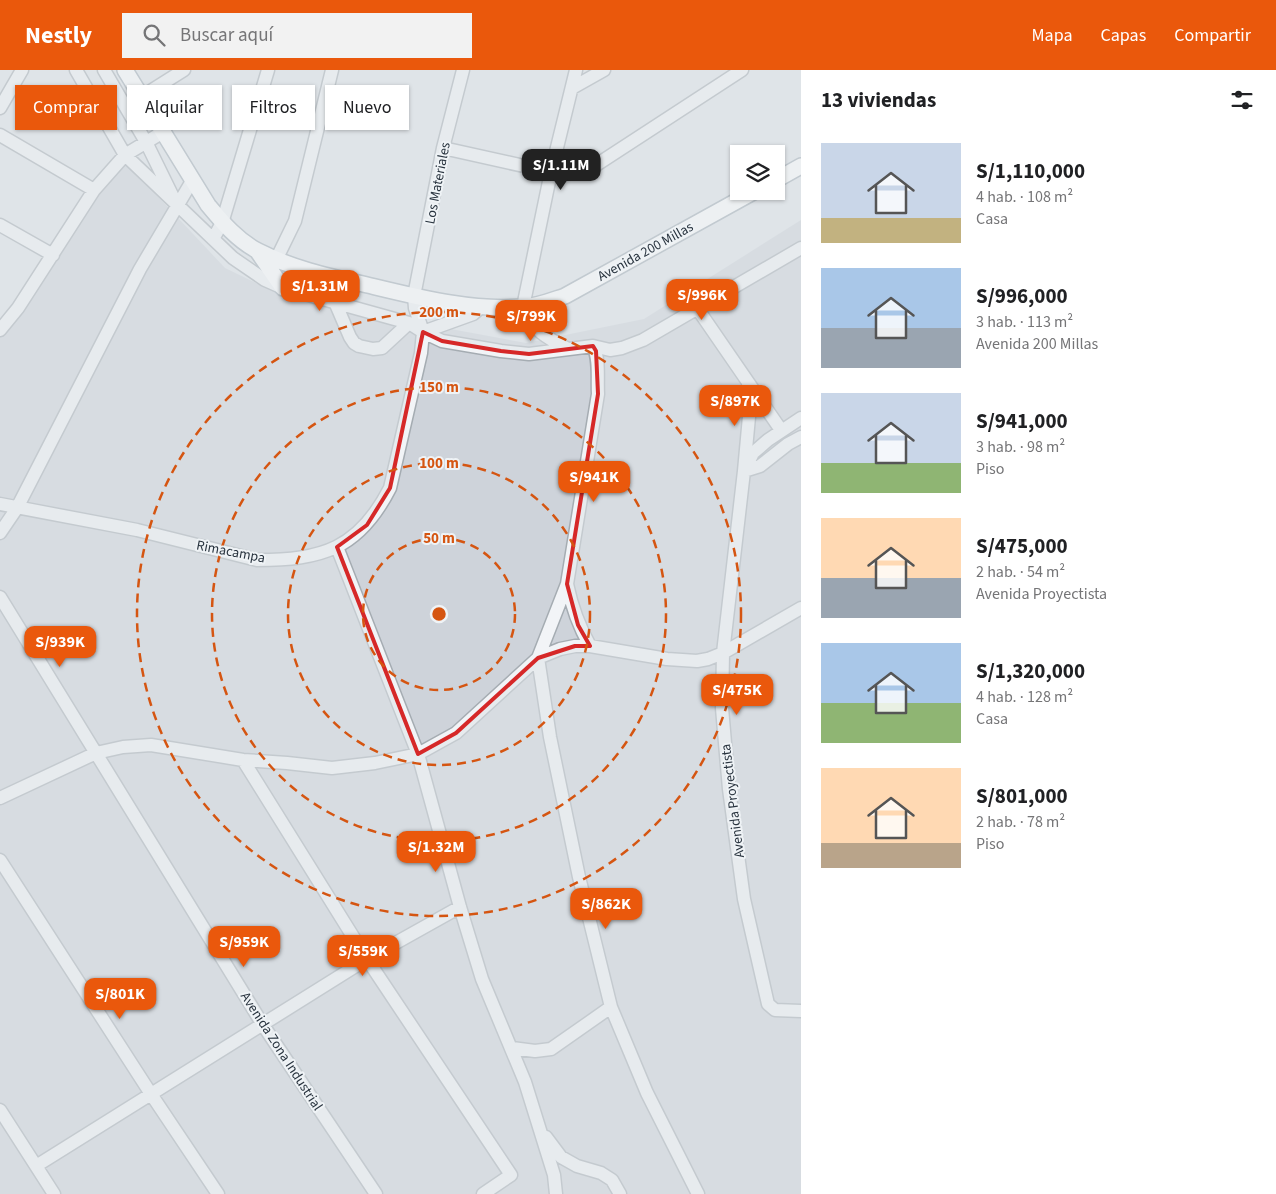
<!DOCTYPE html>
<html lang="es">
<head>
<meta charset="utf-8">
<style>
	:root { --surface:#fff; --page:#f2f2f2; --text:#202124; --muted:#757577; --accent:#ea580c }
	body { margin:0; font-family:"Source Sans 3",sans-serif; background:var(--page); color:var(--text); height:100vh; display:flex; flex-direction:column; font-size:19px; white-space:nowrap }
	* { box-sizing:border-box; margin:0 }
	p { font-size:16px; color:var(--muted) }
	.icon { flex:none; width:28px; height:28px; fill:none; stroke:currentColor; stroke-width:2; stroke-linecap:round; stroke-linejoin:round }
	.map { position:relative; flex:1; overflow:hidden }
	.side { display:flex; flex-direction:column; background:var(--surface); width:475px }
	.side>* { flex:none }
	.banner { position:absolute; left:15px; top:15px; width:475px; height:45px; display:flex; gap:10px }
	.buttons { position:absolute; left:730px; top:75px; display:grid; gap:10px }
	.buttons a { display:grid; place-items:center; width:55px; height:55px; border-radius:0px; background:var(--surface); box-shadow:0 1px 4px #0004; font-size:25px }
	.price { position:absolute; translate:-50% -42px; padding:0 11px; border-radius:10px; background:var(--accent); color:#fff; font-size:16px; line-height:32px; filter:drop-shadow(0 1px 2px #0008) }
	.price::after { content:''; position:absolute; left:50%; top:30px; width:15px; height:11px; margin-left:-8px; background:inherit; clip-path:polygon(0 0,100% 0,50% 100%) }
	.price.active { background:#222; color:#fff }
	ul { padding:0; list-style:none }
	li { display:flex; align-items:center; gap:15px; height:125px; padding:0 20px }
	li span { display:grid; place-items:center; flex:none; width:140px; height:100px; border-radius:0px; color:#555 }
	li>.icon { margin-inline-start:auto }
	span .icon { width:60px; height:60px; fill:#fffc; stroke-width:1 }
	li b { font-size:21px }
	h2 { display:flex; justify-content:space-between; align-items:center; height:60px; padding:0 20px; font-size:21px }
	.tag { padding:0 18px; border-radius:0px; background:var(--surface); box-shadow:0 1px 4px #0004; font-size:18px; line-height:45px }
	.tag.active { background:var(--accent); color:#fff }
	header { display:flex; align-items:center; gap:30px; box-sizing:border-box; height:70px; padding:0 25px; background:var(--accent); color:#fff }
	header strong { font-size:24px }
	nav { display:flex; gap:28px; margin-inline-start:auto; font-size:18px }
	.search { width:350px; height:45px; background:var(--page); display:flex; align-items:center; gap:12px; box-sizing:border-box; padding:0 18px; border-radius:0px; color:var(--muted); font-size:19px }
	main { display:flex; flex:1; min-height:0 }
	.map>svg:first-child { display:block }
</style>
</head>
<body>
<header>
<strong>Nestly</strong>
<div class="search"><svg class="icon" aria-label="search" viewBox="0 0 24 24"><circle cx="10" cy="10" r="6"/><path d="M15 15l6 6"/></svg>Buscar aquí</div>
<nav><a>Mapa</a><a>Capas</a><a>Compartir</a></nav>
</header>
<main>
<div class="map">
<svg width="801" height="1124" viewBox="0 0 801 1124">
	<rect width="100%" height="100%" fill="#dfe4e8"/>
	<path fill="#ced3da" d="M118,84L225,198L289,229L526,273L644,249L801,150V1124H0V266Z"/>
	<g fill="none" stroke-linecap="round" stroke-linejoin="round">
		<defs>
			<path id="minor" d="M76,0L125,85L233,188L265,210L283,218L409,253L423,262L473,244L481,237
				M104,0L146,72L173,127
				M572,18L604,0
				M141,27L184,0
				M0,38L22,0
				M0,65L94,120
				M443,78L551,102L590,99L742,0
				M0,155L53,185
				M213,169L222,153L268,0
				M276,190L295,151L332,0
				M335,232L350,267L354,273L359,276L373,279L382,278L409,253
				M697,238L781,360
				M0,260L18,238L94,120L125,85L163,62
				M423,262L442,271L501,281L529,284L593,276L610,280L622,278L643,270L801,178
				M593,276C600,289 597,309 598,324L567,514L538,588L550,667L579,807L611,937L647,1023L698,1124
				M568,279C549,269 530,259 523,237L551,102L576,0
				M748,313L750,336L744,401L760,396L788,374L801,367
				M801,348L768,370L753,383L744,401L723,583L722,638L729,719L744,829L768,934L775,940L801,941
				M0,434L137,460L257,490C322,490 359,479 390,418L421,283L423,262L415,238L414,226L443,78L463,0
				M0,463L17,438L140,199L192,111
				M337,477L418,684L460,837L482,909L525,1012L554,1105L556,1124
				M567,514C572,538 578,555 590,576
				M0,527L263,955L376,1124
				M243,690L367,889L511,1105L483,1124
				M0,728L96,683L123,677L151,675L243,690L287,693L332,698L375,693L418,684L456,663L538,588L560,579L575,576H590L667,589L697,591L708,589L723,583L801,538
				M0,790L151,1024L218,1124
				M512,978L535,981L551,979L611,937
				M0,1040L54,1124
				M546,1067L561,1087L577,1096L601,1103L612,1110L620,1124
				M36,1096L367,889L460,837"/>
			<path id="major" d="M125,0L208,135C223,153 237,170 258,181C291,198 327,206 363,214C414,226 468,241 521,237C536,237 550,231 565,226L755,121
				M776,110L801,96
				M258,182L283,218"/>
		</defs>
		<use href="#minor" stroke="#a5acb2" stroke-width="15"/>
		<use href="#major" stroke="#9faab3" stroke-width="18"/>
		<use href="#minor" stroke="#f2f4f7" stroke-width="12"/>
		<use href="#major" stroke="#fff" stroke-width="15"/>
	</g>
	<path d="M0 0H801V1124H0ZM423,262L442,271L501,281L529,284L593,276L596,281L598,324L567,514L578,555L590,576H575L538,588L456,663L418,684L337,477L367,455L390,418Z" fill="#dfe4e8" fill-opacity=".55" fill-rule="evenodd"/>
	<path fill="none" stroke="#d62828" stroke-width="4" stroke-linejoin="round" d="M423,262L442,271L501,281L529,284L593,276L596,281L598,324L567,514L578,555L590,576H575L538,588L456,663L418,684L337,477L367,455L390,418Z"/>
	<g fill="none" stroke="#d55511" stroke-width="2.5" stroke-dasharray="9 6">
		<circle cx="439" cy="544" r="76"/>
		<circle cx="439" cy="544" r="151"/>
		<circle cx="439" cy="544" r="227"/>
		<circle cx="439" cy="544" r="302"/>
	</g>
	<g text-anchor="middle" stroke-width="4" stroke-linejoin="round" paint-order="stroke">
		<g font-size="14" fill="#29343f" stroke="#eff3f6">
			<text transform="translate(437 113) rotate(-79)" y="5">Los Materiales</text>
			<text transform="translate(645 181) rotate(-29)" y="5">Avenida 200 Millas</text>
			<text transform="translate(231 481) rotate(11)" y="5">Rimacampa</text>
			<text transform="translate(732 731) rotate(-97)" y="5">Avenida Proyectista</text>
			<text transform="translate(282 981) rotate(57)" y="5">Avenida Zona Industrial</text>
		</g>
	</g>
	<circle cx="439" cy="544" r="8" fill="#d55511" stroke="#eff3f6" stroke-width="2.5"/>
	<g font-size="15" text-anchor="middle" font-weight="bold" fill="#d55511" stroke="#eff3f6" stroke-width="4" stroke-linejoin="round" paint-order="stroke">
		<text x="439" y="247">200 m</text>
		<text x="439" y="322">150 m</text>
		<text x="439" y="398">100 m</text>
		<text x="439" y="473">50 m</text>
	</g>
</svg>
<div class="buttons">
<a><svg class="icon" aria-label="layers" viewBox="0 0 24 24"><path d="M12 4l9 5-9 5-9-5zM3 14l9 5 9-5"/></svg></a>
</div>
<b class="price active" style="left:561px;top:121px">S/1.11M</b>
<b class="price" style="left:320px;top:242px">S/1.31M</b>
<b class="price" style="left:702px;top:251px">S/996K</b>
<b class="price" style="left:531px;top:272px">S/799K</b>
<b class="price" style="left:735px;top:357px">S/897K</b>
<b class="price" style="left:594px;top:433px">S/941K</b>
<b class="price" style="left:60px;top:598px">S/939K</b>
<b class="price" style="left:737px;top:646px">S/475K</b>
<b class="price" style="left:436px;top:803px">S/1.32M</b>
<b class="price" style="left:606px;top:860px">S/862K</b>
<b class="price" style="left:244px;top:898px">S/959K</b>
<b class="price" style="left:363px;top:907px">S/559K</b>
<b class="price" style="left:120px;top:950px">S/801K</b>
<div class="banner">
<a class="tag active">Comprar</a>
<a class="tag">Alquilar</a>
<a class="tag">Filtros</a>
<a class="tag">Nuevo</a>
</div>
</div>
<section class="side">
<h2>13 viviendas<svg class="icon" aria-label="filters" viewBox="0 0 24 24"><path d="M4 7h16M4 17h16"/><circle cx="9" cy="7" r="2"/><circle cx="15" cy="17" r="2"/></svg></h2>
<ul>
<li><span style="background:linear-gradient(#c9d6e8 75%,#c2b280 0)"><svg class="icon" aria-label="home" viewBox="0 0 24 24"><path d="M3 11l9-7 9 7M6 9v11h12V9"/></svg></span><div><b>S/1,110,000</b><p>4 hab. · 108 m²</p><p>Casa</p></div></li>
<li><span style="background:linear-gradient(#a9c7e8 60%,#9aa5b1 0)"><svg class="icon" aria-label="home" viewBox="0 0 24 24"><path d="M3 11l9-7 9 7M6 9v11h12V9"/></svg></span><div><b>S/996,000</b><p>3 hab. · 113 m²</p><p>Avenida 200 Millas</p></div></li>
<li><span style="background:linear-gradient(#c9d6e8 70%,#8fb573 0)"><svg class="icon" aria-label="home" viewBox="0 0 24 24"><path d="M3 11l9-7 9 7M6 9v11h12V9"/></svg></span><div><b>S/941,000</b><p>3 hab. · 98 m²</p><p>Piso</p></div></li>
<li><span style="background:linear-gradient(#ffd9b3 60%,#9aa5b1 0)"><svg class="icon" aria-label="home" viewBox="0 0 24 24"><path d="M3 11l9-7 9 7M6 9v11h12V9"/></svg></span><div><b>S/475,000</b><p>2 hab. · 54 m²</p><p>Avenida Proyectista</p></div></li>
<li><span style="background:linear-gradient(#a9c7e8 60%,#8fb573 0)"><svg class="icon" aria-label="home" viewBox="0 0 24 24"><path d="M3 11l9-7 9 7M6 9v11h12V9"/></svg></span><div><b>S/1,320,000</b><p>4 hab. · 128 m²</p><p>Casa</p></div></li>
<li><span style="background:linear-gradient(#ffd9b3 75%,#b9a48a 0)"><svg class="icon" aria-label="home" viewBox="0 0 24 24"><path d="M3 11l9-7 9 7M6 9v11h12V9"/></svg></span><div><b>S/801,000</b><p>2 hab. · 78 m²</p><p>Piso</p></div></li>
</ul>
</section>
</main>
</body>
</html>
